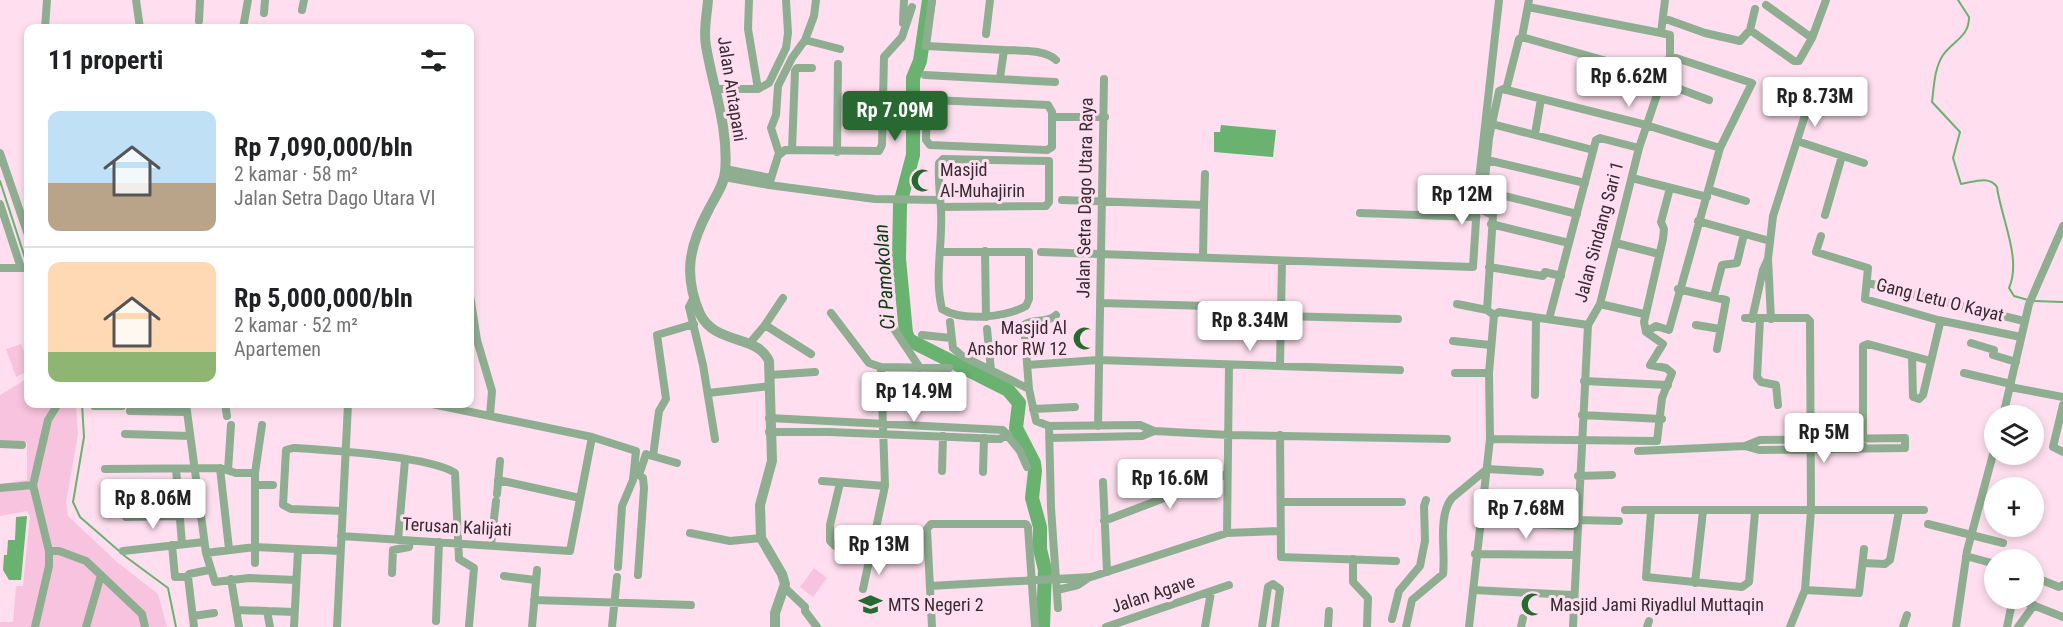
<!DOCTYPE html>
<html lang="id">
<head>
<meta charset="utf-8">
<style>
	:root { --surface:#fff; --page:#f2f2f2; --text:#202124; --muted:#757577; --line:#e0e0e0; --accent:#286831 }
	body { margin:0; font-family:"Roboto Condensed",sans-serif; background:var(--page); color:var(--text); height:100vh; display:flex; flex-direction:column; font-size:22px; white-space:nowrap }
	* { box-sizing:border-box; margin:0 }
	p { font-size:20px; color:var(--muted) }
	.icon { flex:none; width:33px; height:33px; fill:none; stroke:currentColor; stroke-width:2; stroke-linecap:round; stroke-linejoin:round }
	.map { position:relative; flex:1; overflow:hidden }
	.sheet { position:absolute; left:24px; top:24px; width:450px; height:384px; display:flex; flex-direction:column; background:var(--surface); border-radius:12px; box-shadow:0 3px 9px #0003 }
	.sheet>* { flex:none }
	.fabs { position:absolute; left:1984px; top:405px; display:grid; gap:12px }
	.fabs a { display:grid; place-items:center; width:60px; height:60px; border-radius:50%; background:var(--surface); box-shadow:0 3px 9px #0003; font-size:30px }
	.price { position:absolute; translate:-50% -51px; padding:0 14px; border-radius:6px; background:#fff; color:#222; font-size:20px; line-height:39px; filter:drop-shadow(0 2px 3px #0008) }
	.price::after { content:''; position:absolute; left:50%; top:36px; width:18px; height:14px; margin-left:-9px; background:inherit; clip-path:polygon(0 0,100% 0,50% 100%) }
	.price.on { background:var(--accent); color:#fff }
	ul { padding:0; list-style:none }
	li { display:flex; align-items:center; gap:18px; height:150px; padding:0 24px }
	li+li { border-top:2px solid var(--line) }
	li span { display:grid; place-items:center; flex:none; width:168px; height:120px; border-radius:12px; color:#555 }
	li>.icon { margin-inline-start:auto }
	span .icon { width:72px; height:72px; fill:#fffc; stroke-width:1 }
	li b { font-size:26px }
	h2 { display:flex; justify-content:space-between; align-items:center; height:72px; padding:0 24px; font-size:26px }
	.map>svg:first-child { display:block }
</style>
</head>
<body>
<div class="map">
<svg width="2063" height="627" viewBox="0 0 2063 627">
	<rect width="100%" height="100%" fill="#ffdfef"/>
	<path fill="#f8c3de" d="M21,344L28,361V371L16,377L6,349Z
		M28,378V404L76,405L78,434L66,503L68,516L117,562L158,594L167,627H0V622H13L16,586H23L30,517L27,511L0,516V484L27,480V443L0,442V395Z
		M814,568L827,578L813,597L800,587Z"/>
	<path fill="#69b270" d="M1221,125L1276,130L1273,157L1214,152V132H1220Z
		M27,516L21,580H9L3,570L4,555H7L8,540H15L16,517Z"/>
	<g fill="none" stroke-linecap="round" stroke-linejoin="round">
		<path stroke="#69b270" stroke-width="2" d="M1958,0L1969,17C1969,37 1954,40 1943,55C1934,69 1934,87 1932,102L1960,132L1953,158L1961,184C1974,182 1989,175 1997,187C2001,218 2022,259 2009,288L2014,296L2028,300
			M0,181L28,267
			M2034,301L2063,302
			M82,404L84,437L73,502L80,517L126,557L168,588L176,627"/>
		<path stroke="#69b270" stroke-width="14" d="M929,0L920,61L913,78V155L900,204L899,259L906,333L909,340L1008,390L1019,403L1016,428L1034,463L1035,471L1032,498L1040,527V549L1045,570L1043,627"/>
		<path stroke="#8fae91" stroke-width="8" d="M136,0L140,28
			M749,0L748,29L758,89
			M932,0L926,46L1004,50L1000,78
			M1766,5L1812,38
			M1528,7L1661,33
			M302,10L304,0
			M264,13L265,0
			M1663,18L1705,33L1740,41L1750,30L1755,9
			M199,21L200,0
			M903,23L904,0
			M45,28L47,0
			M243,28L248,0
			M1750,30L1794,61H1799L1812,38L1826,0
			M986,34L990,0
			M1522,37L1663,77
			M805,40L840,49
			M1004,50C1020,51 1045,49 1056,60
			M925,75L1055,82
			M1661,82L1709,100
			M715,89H758L769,83L786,48L788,33L786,0
			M1506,90L1519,39L1522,37L1529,0
			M932,100L1048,105L1052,112V147L1047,150L930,145L926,140L927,104Z
			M1052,117H1105
			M1492,124L1593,150
			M1535,134L1541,99
			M1797,141L1864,163
			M792,150L795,71L797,68H812
			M837,152L838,64
			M0,153L28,235
			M779,153L771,128L776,115L778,86L792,58L805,40L814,16L816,0
			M1487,160L1585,183
			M725,169L771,178
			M724,177L769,185L778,156L785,150L879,151L882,145L884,57L902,37L912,7
			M1632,178L1707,197
			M769,185L875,199L938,200
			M1710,190L1746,201
			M1485,191L1577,214
			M1062,200L1204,205L1203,257
			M0,204L21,268
			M1204,205L1205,174
			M1360,213L1475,217
			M1825,215L1842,156
			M1698,221L1770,241
			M1491,224L1569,243
			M1821,236L1816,252L1868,268L1865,299L1938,320L2021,337
			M1616,243L1659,254
			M985,251L986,317
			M940,252H1029V299L1026,306C1006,317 963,322 942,309C934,278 943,242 941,210C940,194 938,179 939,163L943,159L1049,161V202L1046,206L941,207
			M1041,252L1473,267L1478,189L1499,0
			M1768,259L1771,319
			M1489,267L1543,276L1545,272L1561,276
			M0,268H28
			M1872,284L2024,321
			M1678,289L1726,300L1717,349
			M470,295L477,340L492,391L490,415
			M1714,296L1722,265L1737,263L1744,234
			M694,297L689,307L703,365L715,439
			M1100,303L1281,308
			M1457,304L1487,310
			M1600,304L1644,314
			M831,313L869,363L881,367L949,368
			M1494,315L1487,310L1493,215L1482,210L1489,138L1499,91L1503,89L1646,125L1720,148
			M1494,315L1499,312L1588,325
			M1281,316L1398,319
			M886,317L920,368
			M1745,318H1807L1810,321L1811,510L1805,590L1790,627
			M1549,319L1596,140L1600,138L1639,148
			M1752,319L1763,270L1768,259L1773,216L1808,106
			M1760,319L1757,377L1761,382L1776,385L1778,405
			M950,322L953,348L962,356L1029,389L1036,421L1049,426L1140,425L1154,431L1229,435L1447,439
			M765,325L811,354
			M1696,325L1720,329
			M987,329L991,370
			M1646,332L1656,326L1669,330L1720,148L1752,83L1670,56
			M922,335L951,338
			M1453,341L1490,345
			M1971,343L1994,350L1993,355L2016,362
			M749,344L765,325L783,298
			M1912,356L1913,397L1919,399L1923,395L1940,323
			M1027,365L1098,360L1400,370
			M1280,366L1282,261
			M1455,373H1489
			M1964,373L2011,384
			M770,375L815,372
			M1584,381L1668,385
			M2010,387L2063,397
			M1029,389L1024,325C1033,318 1047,324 1056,315
			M708,393L770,386
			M1535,395L1536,318
			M93,404L94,406H122
			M186,404L206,553L255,547L340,551
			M225,404L227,416
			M432,404L592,437L636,451L633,480L622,506L618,567
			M2063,405L2053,447L2063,452
			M1033,409L1075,407
			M130,411L187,412
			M1582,415L1662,419
			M2003,416L2029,304L2063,226
			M769,418L1003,430L1020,451L1027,467
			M1049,426L1051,508L1058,608
			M1098,426L1104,79
			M769,432H829L1000,439L1008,434
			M125,434L190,436
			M1280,435L1281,557L1396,561
			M1049,438L1142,436L1154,431
			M1490,439L1657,441L1662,398L1672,373L1666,368L1650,365L1663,344L1646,332L1644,322L1663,239L1664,229L1661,222L1670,188
			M1863,442V346L1868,344L1931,361
			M0,444L22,445
			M1638,451L1745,446L1759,450L1905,448V438L1760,440L1745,446
			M649,455L677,463
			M653,456L659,411L666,399L657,335L694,324
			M220,468L229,549
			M105,469L220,468L236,473H255
			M176,469L182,544
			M228,470L231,425
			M942,471L943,436
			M983,472L984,438
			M1578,476L1612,475
			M498,480L580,498
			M822,481L885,486
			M1103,482L1107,572
			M840,483L830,525V541L835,546L869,558
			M255,485H273
			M0,488L33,485
			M497,494L500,461
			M1484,497L1577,502
			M1281,502H1402
			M1625,510H1924
			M342,511L291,509L283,505L286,450L293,448C326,450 430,456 455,473L459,559L474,568L469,626
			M1651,511L1646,577L1742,587L1749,582L1755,512
			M126,517L179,516
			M1577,520L1619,521
			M1104,521L1227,474
			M1481,522L1576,526
			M1928,524L2003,543
			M690,533L730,541L761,538
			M1227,533L1229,365
			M341,536L570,551L592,437
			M398,540L405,460
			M172,545L175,577H188L189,574L209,570
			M491,545L496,501
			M49,551H59L86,561L142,614L145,627
			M123,551L204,542
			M206,553L215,582L249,578L296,580
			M1475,554L1576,555
			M1966,556L1995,564
			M1353,559V582L1368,598L1367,627
			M255,563V473L262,425
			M1863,563L1885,564L1890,560L1899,511
			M392,573L393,550L409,547L410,541
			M638,575L644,488L643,478L639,475L646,454
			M504,576L535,580
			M188,577L194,627
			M2034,577L2059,587L2063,585
			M231,579L239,627
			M1695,583L1703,511
			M930,586L1091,577L1227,533L1280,531
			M784,587L805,607V611L817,627
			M863,589L885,486L881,367
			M1057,590L1078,585L1090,577
			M1473,590L1573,595
			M1805,590L1859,593L1864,549
			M1993,590L1995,591
			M2015,598L2063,617
			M534,600L691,605
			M236,610L294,612
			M267,611L270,627
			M193,616L214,613
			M1392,619L1399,591L1420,566L1425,541L1424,506L1426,500
			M436,621L439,542
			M35,627L49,566V551L33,485L48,420L58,404
			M86,627L101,575
			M294,627L298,550
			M337,627L348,404
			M532,627L537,570
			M612,627L617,577
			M932,627L927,529L931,524H1026L1028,527L1035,627
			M1106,627L1229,585
			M1205,627L1211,592
			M1262,627L1268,587L1273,584L1280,589L1275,627
			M1328,627L1329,611
			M1406,627L1412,600L1443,574C1446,552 1437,516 1452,498L1487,469L1540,472
			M1469,627L1490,439L1489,373L1494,315
			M1521,627L1523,618
			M1573,627L1588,325L1600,304L1639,148L1670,56V35L1661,33L1665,0
			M1647,627L1649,621
			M1903,627L1907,615
			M1956,627L1967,551L1995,447
			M2007,627L2013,598
			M2018,627L2034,605"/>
		<path stroke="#8fae91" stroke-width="10" d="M708,0C707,15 703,31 706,46C713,88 729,128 725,172C724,185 715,197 709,209C689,246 683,275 700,314C715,345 757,334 769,361L772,461L760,505L761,538L782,574L785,584L775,613V627"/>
	</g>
	<defs>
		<symbol id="mosque-bare" viewBox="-9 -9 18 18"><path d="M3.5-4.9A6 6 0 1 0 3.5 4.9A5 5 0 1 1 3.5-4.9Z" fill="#286831" stroke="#ffdfef" stroke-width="2.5" paint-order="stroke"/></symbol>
		<symbol id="school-bare" viewBox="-9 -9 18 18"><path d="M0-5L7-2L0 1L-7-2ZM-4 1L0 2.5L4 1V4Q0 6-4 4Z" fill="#286831" stroke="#ffdfef" stroke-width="2.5" paint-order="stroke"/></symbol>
	</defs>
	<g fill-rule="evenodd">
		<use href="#mosque-bare" x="906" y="164" width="33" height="33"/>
		<use href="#mosque-bare" x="1068" y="322" width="33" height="33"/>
		<use href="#school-bare" x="854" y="588" width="33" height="33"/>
		<use href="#mosque-bare" x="1516" y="588" width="33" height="33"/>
	</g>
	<g text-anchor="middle" stroke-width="6" stroke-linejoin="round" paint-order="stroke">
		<g font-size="18" fill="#372b31" stroke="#ffdfef">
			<text transform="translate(732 89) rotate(81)" y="6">Jalan Antapani</text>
			<text transform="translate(1085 198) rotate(-89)" y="6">Jalan Setra Dago Utara Raya</text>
			<text transform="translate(1599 232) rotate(-75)" y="6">Jalan Sindang Sari 1</text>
			<text transform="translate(1940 300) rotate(14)" y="6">Gang Letu O Kayat</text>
			<text transform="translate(457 527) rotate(3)" y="6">Terusan Kalijati</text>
			<text transform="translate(1153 594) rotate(-18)" y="6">Jalan Agave</text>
		</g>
		<g font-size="18" fill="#372b31" stroke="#ffdfef" text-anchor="start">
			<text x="940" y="176">Masjid<tspan x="940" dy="21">Al-Muhajirin</tspan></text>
			<text x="1067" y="334" text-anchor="end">Masjid Al<tspan x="1067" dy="21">Anshor RW 12</tspan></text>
			<text x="888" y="611">MTS Negeri 2</text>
			<text x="1550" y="611">Masjid Jami Riyadlul Muttaqin</text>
		</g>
		<g font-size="20" font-style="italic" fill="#083e13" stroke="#ffdfef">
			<text transform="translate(884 277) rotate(-94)" y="7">Ci Pamokolan</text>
		</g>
	</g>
</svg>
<div class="fabs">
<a><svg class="icon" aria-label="layers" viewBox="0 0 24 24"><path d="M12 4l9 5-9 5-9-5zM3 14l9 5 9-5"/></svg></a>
<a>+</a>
<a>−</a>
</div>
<b class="price" style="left:1629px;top:108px">Rp 6.62M</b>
<b class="price" style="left:1815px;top:128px">Rp 8.73M</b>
<b class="price on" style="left:895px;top:142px">Rp 7.09M</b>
<b class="price" style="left:1462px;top:226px">Rp 12M</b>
<b class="price" style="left:1250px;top:352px">Rp 8.34M</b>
<b class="price" style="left:914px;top:423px">Rp 14.9M</b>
<b class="price" style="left:1824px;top:464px">Rp 5M</b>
<b class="price" style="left:1170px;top:510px">Rp 16.6M</b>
<b class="price" style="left:153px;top:530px">Rp 8.06M</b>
<b class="price" style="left:1526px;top:540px">Rp 7.68M</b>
<b class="price" style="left:879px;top:576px">Rp 13M</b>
<section class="sheet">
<h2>11 properti<svg class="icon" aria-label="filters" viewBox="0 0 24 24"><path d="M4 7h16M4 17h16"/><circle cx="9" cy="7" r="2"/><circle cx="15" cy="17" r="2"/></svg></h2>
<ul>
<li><span style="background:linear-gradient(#bfe0f5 60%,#b9a48a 0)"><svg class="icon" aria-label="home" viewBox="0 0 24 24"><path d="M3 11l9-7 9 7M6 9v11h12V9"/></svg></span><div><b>Rp 7,090,000/bln</b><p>2 kamar · 58 m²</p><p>Jalan Setra Dago Utara VI</p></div></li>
<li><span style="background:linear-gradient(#ffd9b3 75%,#8fb573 0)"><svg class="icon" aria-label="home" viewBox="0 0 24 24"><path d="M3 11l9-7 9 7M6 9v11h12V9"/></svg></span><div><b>Rp 5,000,000/bln</b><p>2 kamar · 52 m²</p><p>Apartemen</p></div></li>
</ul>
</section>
</div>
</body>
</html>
